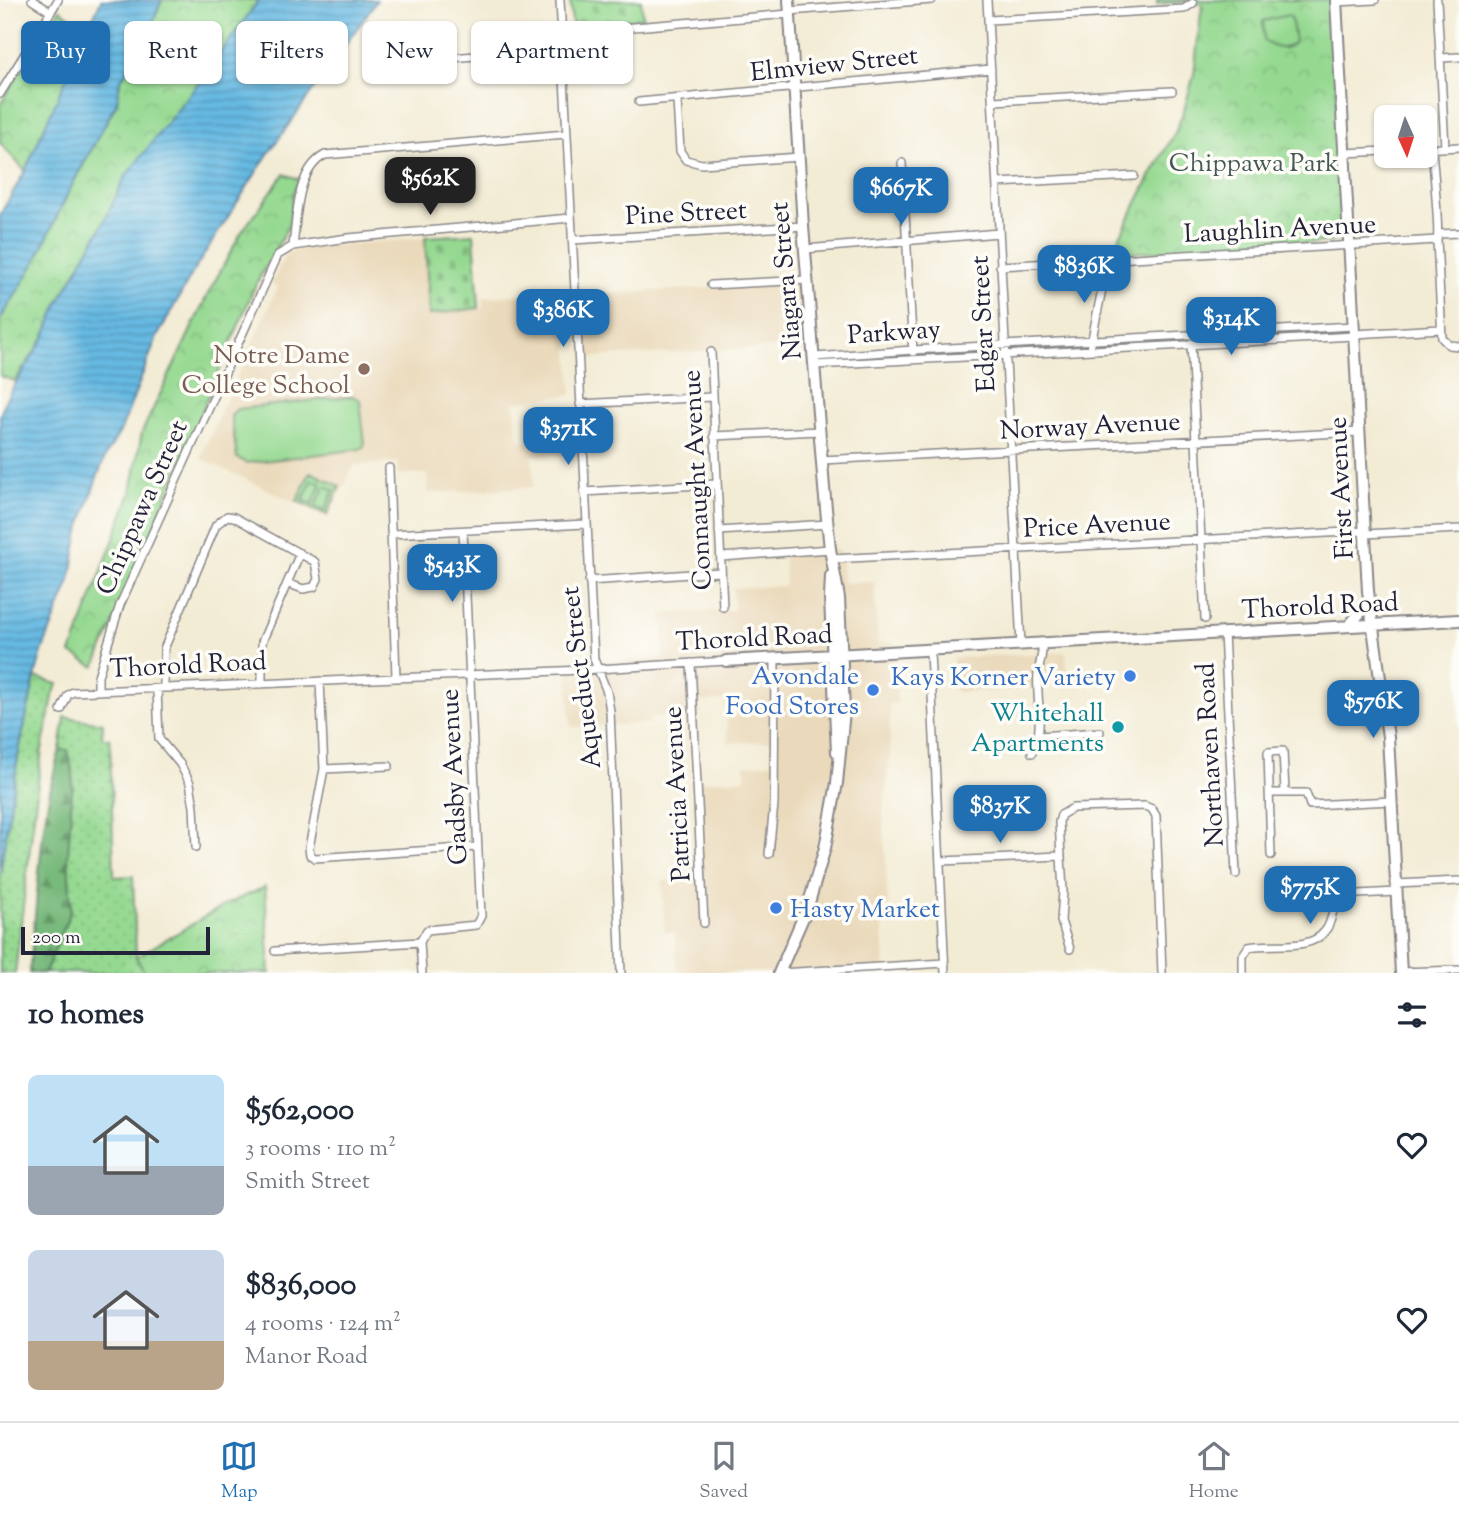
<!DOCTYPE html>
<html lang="en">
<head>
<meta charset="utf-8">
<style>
	:root { --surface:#fff; --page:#f2f2f3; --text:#1f2937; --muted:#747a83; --line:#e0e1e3; --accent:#1f6fb2 }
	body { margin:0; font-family:"Sorts Mill Goudy",serif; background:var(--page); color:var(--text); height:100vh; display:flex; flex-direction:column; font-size:26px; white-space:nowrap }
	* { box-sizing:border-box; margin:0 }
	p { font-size:23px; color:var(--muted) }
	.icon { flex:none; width:38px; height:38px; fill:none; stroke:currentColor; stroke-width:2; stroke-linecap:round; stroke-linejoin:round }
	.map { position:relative; height:973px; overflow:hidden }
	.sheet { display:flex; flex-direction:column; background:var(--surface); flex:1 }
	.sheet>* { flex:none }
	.top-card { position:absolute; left:21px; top:21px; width:700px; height:63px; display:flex; gap:14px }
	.needle { width:46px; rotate:177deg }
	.fabs { position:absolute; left:1374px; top:105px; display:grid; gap:14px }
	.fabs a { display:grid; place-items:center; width:63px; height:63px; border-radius:10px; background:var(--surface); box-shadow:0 2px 5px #0004; font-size:35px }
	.scale { position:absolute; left:21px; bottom:18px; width:189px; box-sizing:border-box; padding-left:7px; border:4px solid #22223b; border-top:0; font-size:19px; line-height:24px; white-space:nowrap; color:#22223b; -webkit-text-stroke:5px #fdfcf7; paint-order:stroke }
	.price { position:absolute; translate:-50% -60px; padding:0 16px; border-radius:14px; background:var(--accent); color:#fff; font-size:23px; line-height:46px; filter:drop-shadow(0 2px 4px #0008) }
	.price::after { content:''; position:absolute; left:50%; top:42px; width:21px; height:16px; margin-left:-10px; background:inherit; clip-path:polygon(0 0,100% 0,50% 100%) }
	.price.active { background:#222; color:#fff }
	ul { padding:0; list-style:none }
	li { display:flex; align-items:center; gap:21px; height:175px; padding:0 28px }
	li span { display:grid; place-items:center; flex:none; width:196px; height:140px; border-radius:10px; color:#555 }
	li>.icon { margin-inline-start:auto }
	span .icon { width:84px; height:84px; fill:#fffc; stroke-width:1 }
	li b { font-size:30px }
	h2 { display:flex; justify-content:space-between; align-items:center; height:84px; padding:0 28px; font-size:30px }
	.pill { padding:0 24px; border-radius:10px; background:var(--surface); box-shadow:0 2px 5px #0004; font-size:24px; line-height:63px }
	.pill.active { background:var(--accent); color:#fff }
	.dock { display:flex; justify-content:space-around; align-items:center; height:98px; border-top:2px solid var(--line); background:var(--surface); font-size:19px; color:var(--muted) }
	.dock a { display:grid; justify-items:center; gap:4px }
	.dock .active { color:var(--accent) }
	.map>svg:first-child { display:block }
</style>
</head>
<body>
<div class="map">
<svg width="1459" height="973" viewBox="0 0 1459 973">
	<defs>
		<pattern id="grass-dots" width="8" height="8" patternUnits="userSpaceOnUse" patternTransform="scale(1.75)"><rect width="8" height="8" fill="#95d991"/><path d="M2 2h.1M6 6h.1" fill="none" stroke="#80ba7e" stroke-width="1.8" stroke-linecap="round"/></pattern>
		<pattern id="forest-firs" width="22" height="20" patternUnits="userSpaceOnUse" patternTransform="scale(1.75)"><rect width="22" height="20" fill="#78b97b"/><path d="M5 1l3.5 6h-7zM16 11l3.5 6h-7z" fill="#629666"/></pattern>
		<pattern id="cemetery-stones" width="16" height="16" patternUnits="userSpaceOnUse" patternTransform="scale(1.75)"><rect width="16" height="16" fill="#95d991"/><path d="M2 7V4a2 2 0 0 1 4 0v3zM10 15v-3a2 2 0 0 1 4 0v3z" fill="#80ba7e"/></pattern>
		<pattern id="park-crowns" width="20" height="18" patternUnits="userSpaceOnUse" patternTransform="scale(1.75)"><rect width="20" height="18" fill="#95d991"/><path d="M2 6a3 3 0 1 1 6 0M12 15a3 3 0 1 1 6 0" fill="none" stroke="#80ba7e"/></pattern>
		<pattern id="water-rules" width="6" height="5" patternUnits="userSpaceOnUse" patternTransform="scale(1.75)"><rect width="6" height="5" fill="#66b9e2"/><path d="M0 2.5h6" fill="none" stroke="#5496b8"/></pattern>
	</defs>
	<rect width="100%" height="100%" fill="#fdfcf7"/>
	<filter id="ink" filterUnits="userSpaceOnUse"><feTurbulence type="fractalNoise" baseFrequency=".0143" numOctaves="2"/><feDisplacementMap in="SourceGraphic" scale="14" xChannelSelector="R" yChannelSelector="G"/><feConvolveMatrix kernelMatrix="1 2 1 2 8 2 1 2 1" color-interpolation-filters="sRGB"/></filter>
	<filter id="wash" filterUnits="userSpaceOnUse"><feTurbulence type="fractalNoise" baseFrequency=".00686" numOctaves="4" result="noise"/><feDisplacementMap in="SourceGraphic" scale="28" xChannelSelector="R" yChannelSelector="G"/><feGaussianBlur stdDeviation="1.57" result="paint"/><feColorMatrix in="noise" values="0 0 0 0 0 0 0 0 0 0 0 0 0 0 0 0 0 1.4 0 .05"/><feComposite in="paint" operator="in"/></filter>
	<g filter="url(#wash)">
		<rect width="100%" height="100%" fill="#f3ecd5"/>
		<path fill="#ead9ba" d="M474,234L479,308L483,307V298L565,291L572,395L514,402L519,441L573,438L574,454L532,456L534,487L428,493L427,474H398V462L354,465L328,518L200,458L278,287L271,283L286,254L302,248Z
			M800,283L806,346L587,357L584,295Z
			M838,550L842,564L843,583L874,582L878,643L894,642L897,703L890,704V755L883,811L888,906L882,907L885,970L829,973H677L675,932H665L662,881L698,878L693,782L745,779V765L772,763L771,741L728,743L725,700L699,702L700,714L651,717L650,723L571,727L567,663L664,658L662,614L734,610L733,588L785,586L784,553Z
			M1066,652L1067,680L1034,682V688L956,692L953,658Z"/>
		<path fill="url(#grass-dots)" stroke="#5c7e66" stroke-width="2" d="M35,677L58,684L54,692L42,749L15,973H0V873L19,751Z
			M65,717L103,723L102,738H110L114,877L133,876L136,957L145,973H45L71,910L68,858V750H60Z"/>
		<path fill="url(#forest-firs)" stroke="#4d6e5b" stroke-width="2" d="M60,750H68L73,775L68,858L71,910L45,973H29C39,898 38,823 60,750Z"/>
		<path fill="url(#cemetery-stones)" stroke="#5c7e66" stroke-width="2" d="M570,0H641L643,18L572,24Z
			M474,234L479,308L429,315L425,237Z"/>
		<path fill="url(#park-crowns)" stroke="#5c7e66" stroke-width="2" d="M162,0H259L203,77L102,226L59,302L45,336L15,381L0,376V320L36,261L71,187L117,103L120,81L144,43Z
			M1157,0H1332L1344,235L1342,238L1330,242L1111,254L1152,173L1176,131L1185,107L1194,74L1202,4L1186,2L1157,4Z
			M60,9L89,32L25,171L0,143V104Z
			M284,174L299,179L293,195L289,226L255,286L95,667L71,653L131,493L142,432L208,294L241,233Z
			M310,472L340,486L327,515L297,501Z
			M265,887L270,973H145L136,957L227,904Z"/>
		<path fill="#95d991" stroke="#5c7e66" stroke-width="2" d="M1288,15L1291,17L1295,41C1286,52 1274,49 1264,40L1263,21Z
			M353,396L360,400L365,445L361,449L247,463L237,458L231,415L237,409Z
			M312,480L321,484L312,504L303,500Z
			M325,486L334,490L325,510L315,506Z"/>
		<path fill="url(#water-rules)" stroke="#446e8e" stroke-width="2" d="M101,0H162L144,43L120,81L117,102L71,187L36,261L0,320V215L25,171Z
			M259,0H377L268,154L193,272L157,337L121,430L106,455L96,480L78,536L70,581L43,649L35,677L19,751L0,873V416L6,399L45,336L59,302L102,226L125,177L203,77Z"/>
	</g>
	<g filter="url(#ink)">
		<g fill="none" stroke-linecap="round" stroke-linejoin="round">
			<defs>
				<path id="street" d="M32,0L51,12
					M560,0L594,659L607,692L610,711L621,973
					M987,0L1021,645
					M1437,0L1445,147
					M1336,2L1375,0
					M789,11L932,0
					M989,20L1184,9L1193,3
					M562,33L789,14
					M1440,58L1459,57
					M378,64L562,49
					M0,94L58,0
					M677,100L680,151L686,160L702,164L799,157
					M993,101L1172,91
					M639,102L991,69
					M1424,149L1459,147
					M1432,149C1433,164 1440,232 1437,240L1442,338L1449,345L1459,346
					M1344,153L1386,151
					M902,163L913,352
					M997,183L1134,176
					M1439,234L1459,233
					M572,240L803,226
					M293,246C297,218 296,170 325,155L566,134
					M805,249L999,233
					M1000,266L1437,240
					M711,285L808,280
					M1354,334L1441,329
					M1191,343L1205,619
					M1091,344L1108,259
					M711,352L723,607
					M815,357L913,350L1354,326
					M815,365L1354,336
					M580,404L711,397
					M714,436L820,431
					M822,460L1359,432
					M389,468L396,678
					M584,492L716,484
					M719,531L828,524
					M392,534L585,524
					M1365,534L1459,529
					M721,557L830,549
					M832,559L1365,531
					M589,581L720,572
					M1224,633L1236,874
					M930,651L945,973
					M691,663L704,923
					M320,681L324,769L309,848L310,855L315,858L477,847
					M262,684V642L300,553
					M164,688V649L216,525L227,516L234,517L315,562L318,579L314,587L303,589L287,583
					M157,689L159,739L180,764L190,783L194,807L196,847
					M98,691V676L120,605L278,255L293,246L348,238L571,218
					M61,710L68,695L73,692L582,670L726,661
					M1038,736L1100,732
					M1032,753V740L1038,736C1042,715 1036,694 1038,672C1040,662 1043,655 1042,644
					M324,769L389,766
					M1270,793H1306L1310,805L1392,801
					M769,854L774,804L775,658
					M1271,855L1268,752L1283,751L1285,792
					M941,861L1061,856
					M1396,884L1459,881
					M1070,949L1061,921L1063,891L1059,822L1061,815L1073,808L1145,806L1152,809L1156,816L1162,973
					M275,951L420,942
					M1401,972L1459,970
					M422,973L420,942L427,930L476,925L481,916L463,531
					M780,973L945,963
					M1243,973V956L1249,947C1271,942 1310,952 1325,931C1334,921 1331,905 1340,895L1396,892"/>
				<path id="secondary" d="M1336,0L1368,591L1388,737L1401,973
					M831,576L830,598L837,752
					M1349,626L1369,602
					M726,661L1459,620
					M779,973L808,906L825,848L837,783L844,711L839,598L830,549L824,488L803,226L789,0"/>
			</defs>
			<use href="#street" stroke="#8a8788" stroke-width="10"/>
			<use href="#secondary" stroke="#8a8788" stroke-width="14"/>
			<use href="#street" stroke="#fff" stroke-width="7"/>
			<use href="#secondary" stroke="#fff" stroke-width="10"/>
		</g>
	</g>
	<circle fill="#8d6e63" stroke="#fdfcf7" stroke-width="2.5" cx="364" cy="369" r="7"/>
	<g fill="#3f7fe0" stroke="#fdfcf7" stroke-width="2.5">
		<circle cx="1130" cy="676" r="7"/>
		<circle cx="873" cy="690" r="7"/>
		<circle cx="776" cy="908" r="7"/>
	</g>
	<circle fill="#0f9aa8" stroke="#fdfcf7" stroke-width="2.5" cx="1118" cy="727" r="7"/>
	<g text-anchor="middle" stroke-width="7" stroke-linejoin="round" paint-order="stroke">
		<g font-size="26" fill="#22223b" stroke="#fdfcf7">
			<text transform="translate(834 63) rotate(-6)" y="9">Elmview Street</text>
			<text transform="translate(686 212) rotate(-3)" y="9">Pine Street</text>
			<text transform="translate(1280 228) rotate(-3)" y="9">Laughlin Avenue</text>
			<text transform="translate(785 281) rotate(-95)" y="9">Niagara Street</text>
			<text transform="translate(982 324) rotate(-93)" y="9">Edgar Street</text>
			<text transform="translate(894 331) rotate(-4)" y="9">Parkway</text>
			<text transform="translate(1090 425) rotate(-3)" y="9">Norway Avenue</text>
			<text transform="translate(696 480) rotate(-93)" y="9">Connaught Avenue</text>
			<text transform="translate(1340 488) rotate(-93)" y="9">First Avenue</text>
			<text transform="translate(141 507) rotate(-66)" y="9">Chippawa Street</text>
			<text transform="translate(1097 524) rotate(-3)" y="9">Price Avenue</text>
			<text transform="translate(1320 605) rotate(-3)" y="9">Thorold Road</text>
			<text transform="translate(754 637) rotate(-3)" y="9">Thorold Road</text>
			<text transform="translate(188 664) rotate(-3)" y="9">Thorold Road</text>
			<text transform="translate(580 678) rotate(-97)" y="9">Aqueduct Street</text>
			<text transform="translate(1209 755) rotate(-93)" y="9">Northaven Road</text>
			<text transform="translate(453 777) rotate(-93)" y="9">Gadsby Avenue</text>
			<text transform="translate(676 794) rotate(-93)" y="9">Patricia Avenue</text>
		</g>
		<g font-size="26" fill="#445955" stroke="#fdfcf7">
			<text x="1254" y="171">Chippawa Park</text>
		</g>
		<g font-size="26" fill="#785e54" stroke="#fdfcf7" text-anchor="end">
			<text x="350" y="363">Notre Dame<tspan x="350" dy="30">College School</tspan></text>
		</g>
		<g font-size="26" fill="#366cbe" stroke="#fdfcf7" text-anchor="end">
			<text x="859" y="684">Avondale<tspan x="859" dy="30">Food Stores</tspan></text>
			<text x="1116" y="685">Kays Korner Variety</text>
			<text x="790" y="917" text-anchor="start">Hasty Market</text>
		</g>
		<g font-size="26" fill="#0d838f" stroke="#fdfcf7" text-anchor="end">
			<text x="1104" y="721">Whitehall<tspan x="1104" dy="30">Apartments</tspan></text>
		</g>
	</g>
</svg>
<div class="fabs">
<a><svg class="needle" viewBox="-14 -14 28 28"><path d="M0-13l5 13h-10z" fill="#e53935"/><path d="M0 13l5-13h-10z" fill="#747a83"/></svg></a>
</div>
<div class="scale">200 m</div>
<b class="price active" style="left:430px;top:217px">$562K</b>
<b class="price" style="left:901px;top:227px">$667K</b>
<b class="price" style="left:1084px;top:305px">$836K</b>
<b class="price" style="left:563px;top:349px">$386K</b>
<b class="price" style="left:1231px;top:357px">$314K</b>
<b class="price" style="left:568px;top:467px">$371K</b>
<b class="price" style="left:452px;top:604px">$543K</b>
<b class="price" style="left:1373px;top:740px">$576K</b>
<b class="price" style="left:1000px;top:845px">$837K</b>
<b class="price" style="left:1310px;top:926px">$775K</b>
<div class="top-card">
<a class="pill active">Buy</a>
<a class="pill">Rent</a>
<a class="pill">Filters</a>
<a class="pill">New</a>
<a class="pill">Apartment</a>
</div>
</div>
<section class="sheet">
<h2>10 homes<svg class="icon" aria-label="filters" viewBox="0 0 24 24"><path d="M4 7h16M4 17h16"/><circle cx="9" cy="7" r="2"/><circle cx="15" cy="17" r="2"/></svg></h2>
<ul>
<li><span style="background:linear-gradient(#bfe0f5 65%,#9aa5b1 0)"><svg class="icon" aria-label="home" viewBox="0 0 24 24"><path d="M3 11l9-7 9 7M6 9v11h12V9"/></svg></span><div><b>$562,000</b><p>3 rooms · 110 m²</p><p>Smith Street</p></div><svg class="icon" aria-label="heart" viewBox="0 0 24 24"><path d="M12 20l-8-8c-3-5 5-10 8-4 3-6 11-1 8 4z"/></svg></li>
<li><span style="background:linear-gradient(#c9d6e8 65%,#b9a48a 0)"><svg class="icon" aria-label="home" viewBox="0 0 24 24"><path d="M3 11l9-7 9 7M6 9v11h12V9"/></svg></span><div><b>$836,000</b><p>4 rooms · 124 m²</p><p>Manor Road</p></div><svg class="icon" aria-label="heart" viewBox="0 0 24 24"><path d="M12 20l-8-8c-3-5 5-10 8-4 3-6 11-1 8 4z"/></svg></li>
</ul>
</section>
<nav class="dock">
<a class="active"><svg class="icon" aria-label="map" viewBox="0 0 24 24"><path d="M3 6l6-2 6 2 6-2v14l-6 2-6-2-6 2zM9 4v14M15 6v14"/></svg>Map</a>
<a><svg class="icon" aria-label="saved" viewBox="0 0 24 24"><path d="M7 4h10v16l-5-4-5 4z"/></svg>Saved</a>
<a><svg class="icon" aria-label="home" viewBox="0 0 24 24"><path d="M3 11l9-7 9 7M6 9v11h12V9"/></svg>Home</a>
</nav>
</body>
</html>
